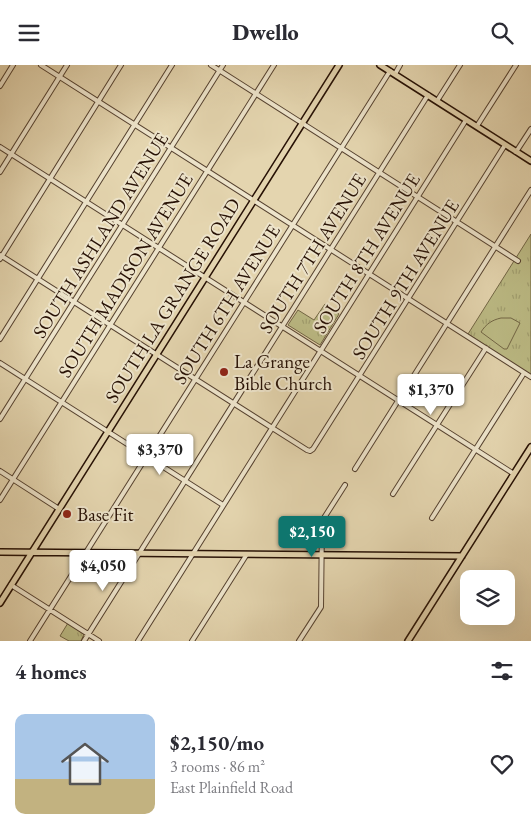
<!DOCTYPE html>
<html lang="en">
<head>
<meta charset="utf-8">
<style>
	:root { --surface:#fff; --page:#f2f2f3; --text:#2b2b33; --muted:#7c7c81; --line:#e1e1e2; --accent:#0f766e }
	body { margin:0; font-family:"EB Garamond",serif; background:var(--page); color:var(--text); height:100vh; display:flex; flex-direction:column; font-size:19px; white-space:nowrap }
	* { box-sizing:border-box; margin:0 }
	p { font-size:16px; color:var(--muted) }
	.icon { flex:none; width:28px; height:28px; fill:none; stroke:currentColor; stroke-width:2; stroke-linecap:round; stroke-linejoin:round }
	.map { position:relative; height:576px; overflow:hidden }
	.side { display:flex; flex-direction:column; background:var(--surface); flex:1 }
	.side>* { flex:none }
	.fabs { position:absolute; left:460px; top:505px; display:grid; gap:10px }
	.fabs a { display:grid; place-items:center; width:55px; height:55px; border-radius:10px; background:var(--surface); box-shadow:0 5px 20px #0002; font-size:25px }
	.price { position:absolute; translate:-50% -42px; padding:0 11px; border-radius:5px; background:#fff; color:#222; font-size:16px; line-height:32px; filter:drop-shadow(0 1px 2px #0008) }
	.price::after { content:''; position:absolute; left:50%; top:30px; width:15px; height:11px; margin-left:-8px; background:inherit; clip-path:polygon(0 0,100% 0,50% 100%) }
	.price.active { background:var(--accent); color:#fff }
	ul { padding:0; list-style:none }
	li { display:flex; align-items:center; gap:15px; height:125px; padding:0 15px }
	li+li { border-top:1px solid var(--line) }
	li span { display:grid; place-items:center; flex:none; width:140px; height:100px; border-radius:10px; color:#555 }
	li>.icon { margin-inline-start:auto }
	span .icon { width:60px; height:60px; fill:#fffc; stroke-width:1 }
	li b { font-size:21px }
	h2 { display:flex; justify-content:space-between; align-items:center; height:60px; padding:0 15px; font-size:21px }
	header { display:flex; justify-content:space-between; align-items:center; height:65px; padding:0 15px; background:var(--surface); font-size:22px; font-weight:800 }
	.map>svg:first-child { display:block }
</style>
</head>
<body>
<header><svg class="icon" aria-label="menu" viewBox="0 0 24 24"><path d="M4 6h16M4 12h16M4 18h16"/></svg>Dwello<svg class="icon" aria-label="search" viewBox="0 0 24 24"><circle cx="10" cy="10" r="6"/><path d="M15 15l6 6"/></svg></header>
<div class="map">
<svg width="531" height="576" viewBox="0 0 531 576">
	<defs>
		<pattern id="grass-tufts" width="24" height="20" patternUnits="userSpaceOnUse" patternTransform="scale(1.25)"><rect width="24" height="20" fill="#bcbb85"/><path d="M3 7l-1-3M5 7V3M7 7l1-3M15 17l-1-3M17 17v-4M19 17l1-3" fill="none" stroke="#a2a071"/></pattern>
	</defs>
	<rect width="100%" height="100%" fill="#e4d5af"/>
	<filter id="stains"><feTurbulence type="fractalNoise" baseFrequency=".004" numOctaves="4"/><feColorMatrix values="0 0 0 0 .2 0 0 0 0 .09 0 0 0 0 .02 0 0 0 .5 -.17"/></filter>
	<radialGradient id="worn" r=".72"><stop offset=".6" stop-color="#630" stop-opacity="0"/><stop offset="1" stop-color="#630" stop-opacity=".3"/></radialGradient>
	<path fill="url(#grass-tufts)" stroke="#726645" d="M531,169V310L468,269Z
		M325,239L339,249L320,280L288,260L298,245L314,255Z
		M68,558L84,569L81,576H69L60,571Z"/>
	<path fill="#bcbb85" stroke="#726645" d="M501,253H511L520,258L507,284H504L481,267C486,259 492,255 501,253Z"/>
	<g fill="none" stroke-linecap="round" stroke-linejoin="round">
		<defs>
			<path id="minor" d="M41,0L531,312
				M211,0L518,196
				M395,9L400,0
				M0,21L13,0
				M437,36L460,0
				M477,61L516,0
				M0,82L514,409
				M516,87L531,64
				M0,107L67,0
				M0,190L307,385L310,386L313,384L505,80
				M0,194L121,0
				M0,274L172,0
				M0,298L223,440
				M0,354L223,0
				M355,404L531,125
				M0,406L59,444
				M393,429L486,283
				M0,435L274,0
				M432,453L524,308
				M11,520L99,576
				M30,576L390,6
				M84,576L428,30
				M138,576L466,55
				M192,576L247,489
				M299,576L321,542L322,456L345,420"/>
			<path id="major" d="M380,0L531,96
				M0,487L462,491
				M0,538L339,0
				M408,576L531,382"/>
		</defs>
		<use href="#minor" stroke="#564230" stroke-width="6"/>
		<use href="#major" stroke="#271105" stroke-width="8"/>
		<use href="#minor" stroke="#ede4cb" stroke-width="4"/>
		<use href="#major" stroke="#e4d5af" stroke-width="5"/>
	</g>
	<g fill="#8f2418" stroke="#ede4cb" stroke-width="2">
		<circle cx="224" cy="307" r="5"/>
		<circle cx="67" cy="449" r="5"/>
	</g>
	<g text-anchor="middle" stroke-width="4" stroke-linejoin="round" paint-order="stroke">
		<g font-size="19" fill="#271105" stroke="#ede4cb">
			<text transform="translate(100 170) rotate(-58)" y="7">SOUTH ASHLAND AVENUE</text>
			<text transform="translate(312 188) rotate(-58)" y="7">SOUTH 7TH AVENUE</text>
			<text transform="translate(366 188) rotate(-58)" y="7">SOUTH 8TH AVENUE</text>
			<text transform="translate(125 210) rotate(-58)" y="7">SOUTH MADISON AVENUE</text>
			<text transform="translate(405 214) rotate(-58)" y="7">SOUTH 9TH AVENUE</text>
			<text transform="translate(172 235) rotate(-58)" y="7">SOUTH LA GRANGE ROAD</text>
			<text transform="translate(226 239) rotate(-58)" y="7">SOUTH 6TH AVENUE</text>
		</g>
		<g font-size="19" fill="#271105" stroke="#ede4cb" text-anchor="start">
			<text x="234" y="303">La Grange<tspan x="234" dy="22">Bible Church</tspan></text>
			<text x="77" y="456">Base Fit</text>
		</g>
	</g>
	<rect width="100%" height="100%" filter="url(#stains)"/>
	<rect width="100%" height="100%" fill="url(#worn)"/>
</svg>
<div class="fabs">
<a><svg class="icon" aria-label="layers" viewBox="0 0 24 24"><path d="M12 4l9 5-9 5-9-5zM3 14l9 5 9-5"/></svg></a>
</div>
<b class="price" style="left:431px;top:351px">$1,370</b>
<b class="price" style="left:160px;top:411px">$3,370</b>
<b class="price active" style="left:312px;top:493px">$2,150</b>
<b class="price" style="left:103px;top:527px">$4,050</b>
</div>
<section class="side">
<h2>4 homes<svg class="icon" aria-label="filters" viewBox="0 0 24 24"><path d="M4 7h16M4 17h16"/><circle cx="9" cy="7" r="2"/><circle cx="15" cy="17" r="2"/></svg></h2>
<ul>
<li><span style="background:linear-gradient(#a9c7e8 65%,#c2b280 0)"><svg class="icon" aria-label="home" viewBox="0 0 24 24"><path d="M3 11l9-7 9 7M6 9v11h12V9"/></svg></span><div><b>$2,150/mo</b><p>3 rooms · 86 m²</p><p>East Plainfield Road</p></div><svg class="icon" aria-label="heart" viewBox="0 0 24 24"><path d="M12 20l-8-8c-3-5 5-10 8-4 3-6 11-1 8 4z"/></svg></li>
</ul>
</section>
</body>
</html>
